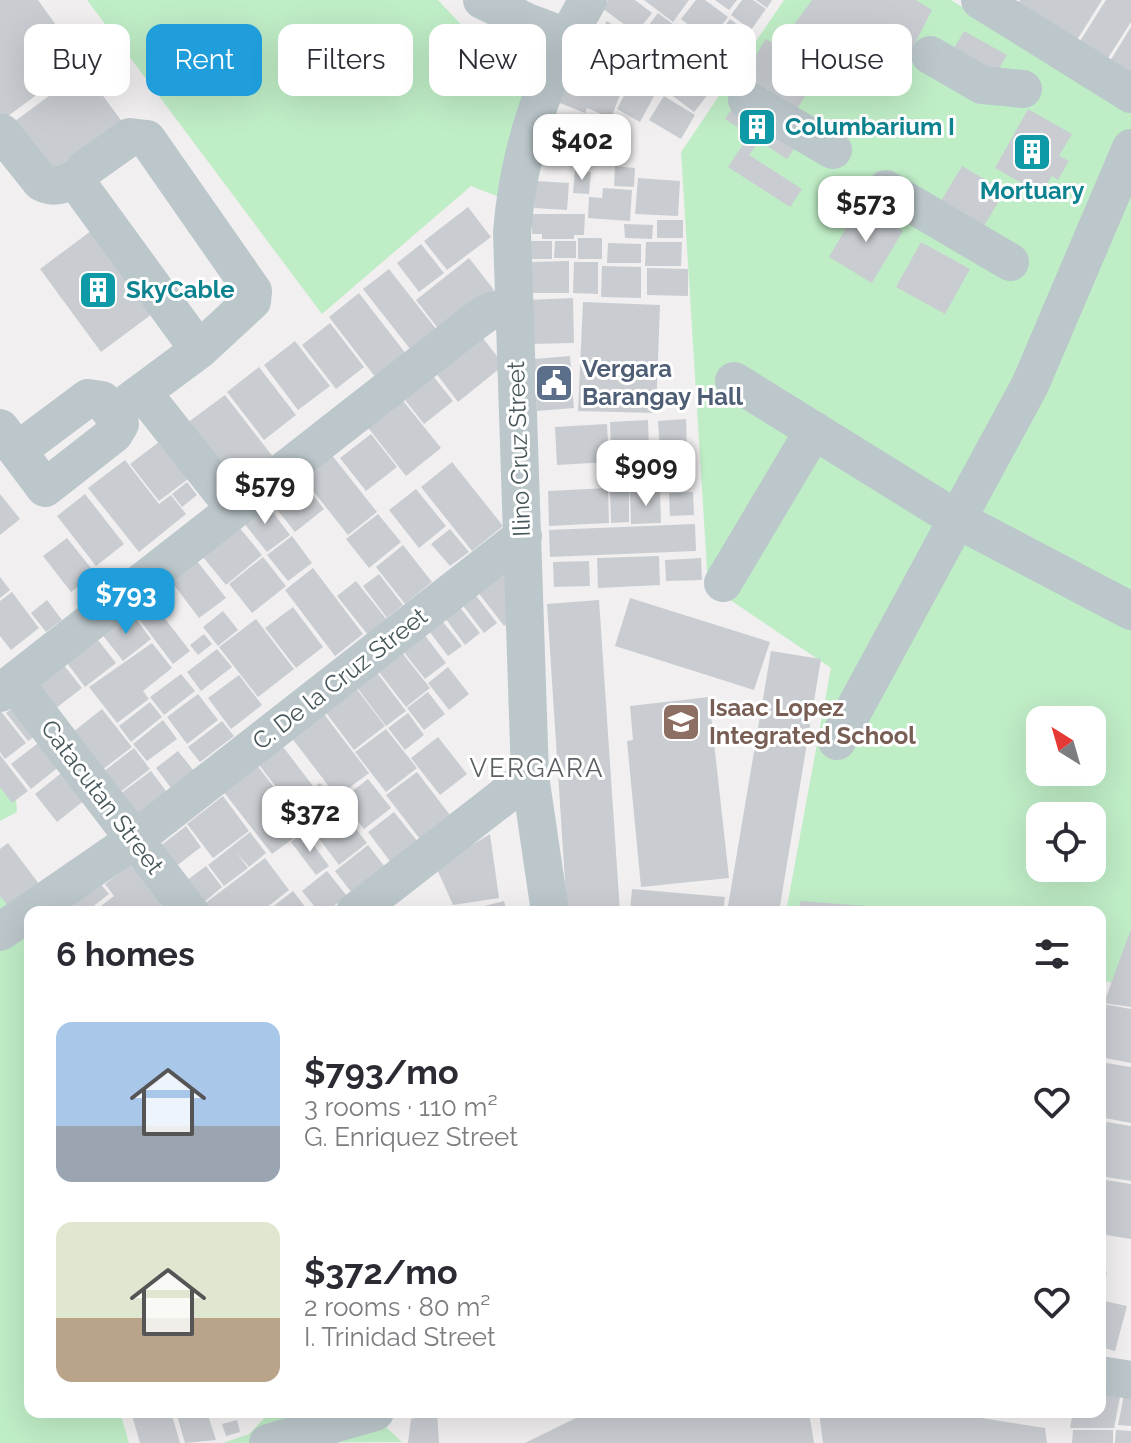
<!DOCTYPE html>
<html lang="en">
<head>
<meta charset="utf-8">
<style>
	:root { --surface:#fff; --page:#f2f2f3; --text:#2b2b33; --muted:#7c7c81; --accent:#1f9edb }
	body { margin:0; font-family:Raleway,sans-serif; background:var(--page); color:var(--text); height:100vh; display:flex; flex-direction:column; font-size:30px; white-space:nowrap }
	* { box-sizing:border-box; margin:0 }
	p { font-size:26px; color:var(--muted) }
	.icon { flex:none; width:44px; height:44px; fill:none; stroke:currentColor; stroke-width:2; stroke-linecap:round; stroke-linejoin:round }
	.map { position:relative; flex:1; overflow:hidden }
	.side { position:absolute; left:24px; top:906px; width:1082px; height:512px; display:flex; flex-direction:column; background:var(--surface); border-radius:16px; box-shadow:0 8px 32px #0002 }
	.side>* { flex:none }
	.top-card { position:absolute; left:24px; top:24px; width:1084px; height:72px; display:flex; gap:16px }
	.needle { width:52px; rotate:323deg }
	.controls { position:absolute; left:1026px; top:706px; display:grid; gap:16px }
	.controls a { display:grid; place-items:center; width:80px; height:80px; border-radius:16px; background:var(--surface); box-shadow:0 8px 32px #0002; font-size:40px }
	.price { position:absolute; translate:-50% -68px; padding:0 18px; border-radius:16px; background:#fff; color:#222; font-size:26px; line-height:52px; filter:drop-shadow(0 2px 4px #0008) }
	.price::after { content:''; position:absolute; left:50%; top:48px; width:24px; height:18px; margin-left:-12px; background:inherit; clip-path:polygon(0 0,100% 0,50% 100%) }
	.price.current { background:var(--accent); color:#fff }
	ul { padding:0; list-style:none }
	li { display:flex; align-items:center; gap:24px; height:200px; padding:0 32px }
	li span { display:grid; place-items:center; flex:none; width:224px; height:160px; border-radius:16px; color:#555 }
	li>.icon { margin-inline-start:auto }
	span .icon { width:96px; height:96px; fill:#fffc; stroke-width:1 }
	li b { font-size:34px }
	h2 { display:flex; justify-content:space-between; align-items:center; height:96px; padding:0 32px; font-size:34px }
	.chip { padding:0 28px; border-radius:16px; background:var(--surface); box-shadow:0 8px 32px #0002; font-size:28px; line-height:72px }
	.chip.current { background:var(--accent); color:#fff }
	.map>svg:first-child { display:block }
</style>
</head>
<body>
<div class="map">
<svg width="1131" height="1443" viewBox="0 0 1131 1443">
	<rect width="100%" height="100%" fill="#f1eff0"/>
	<path fill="#bfedc6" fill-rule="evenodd" d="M87,0H438L467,31L524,42L529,83L502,198L471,186L322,314Z
		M784,0H951L1131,111V937L1114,983L1100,980V912H786L831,668L708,585L681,152ZM1040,720H1092V772H1040ZM1040,816H1092V868H1040Z
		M0,764L15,786L17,812L0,821Z
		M0,892L30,930V1412H120L129,1443H0Z
		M270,1412H370L402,1442L223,1443L249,1434Z"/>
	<path fill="#c9cdd1" d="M0,0H38L82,61L0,122Z
		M608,0H635L652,13L636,33L602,8Z
		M644,0H689L673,22Z
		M696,0H705L728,17L709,41L681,19Z
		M715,0H737L729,10Z
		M742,0H753L766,9L751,30L731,15Z
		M756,0H772L767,8Z
		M812,0H916L932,10L910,53L896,52L848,66L793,26Z
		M1020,0H1102L1077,40L1019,2Z
		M1106,0H1131V22L1108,58L1080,41Z
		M658,13L694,40L676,64L640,37Z
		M730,19L750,34L729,62L709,46Z
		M607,21L638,42L616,74L585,53Z
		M1131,27V74L1110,61Z
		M964,31L1007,55L993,79L950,55Z
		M766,39L820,73L790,120L736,87Z
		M641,42L660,55L642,81L623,68Z
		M697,43L728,67L715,85L684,62Z
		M662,56L678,68L660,94L643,83Z
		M571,61L625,82L611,118L587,108L585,113L555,101Z
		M684,66L713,88L694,112L665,90Z
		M84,70L126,127L49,184L7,127Z
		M630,84L654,96L640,122L617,109Z
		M664,96L695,115L681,139L649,120Z
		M737,101L799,142L787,159L759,141L749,155L802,189L790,207L728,167L749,135L725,119Z
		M1028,109L1072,134L1059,156L1069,161L1058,180L1052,176L1041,194L995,168Z
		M615,166L635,168L634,187L614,186Z
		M962,166L1005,191L978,236L935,211Z
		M575,170L591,172L589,194L573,193Z
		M638,178L680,181L678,216L635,214Z
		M536,181L569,183L567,210L534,208Z
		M603,188L632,190L630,221L588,218L589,197L602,198Z
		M859,206L903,231L872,283L829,257Z
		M468,207L491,237L447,270L424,241Z
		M532,214H585L584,235H574V239H542V234H532Z
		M657,220H683V238H657Z
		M624,224L653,225L652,239L625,238Z
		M95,228L156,311L101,352L40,269Z
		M578,238H602V259H578Z
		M530,241H552V259H530Z
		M555,241H576V258H554Z
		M646,242H682L681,266H645Z
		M921,242L970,269L945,314L896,287Z
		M608,243L641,244V263H607Z
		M421,244L444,273L419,292L397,263Z
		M469,258L494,290L440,331L416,300Z
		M569,261V293H529V262Z
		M574,262H598V294L573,293Z
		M602,266L641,267V298L601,297Z
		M647,268L688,269V296L647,295Z
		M389,269L440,334L414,354L363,289Z
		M359,293L410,359L379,382L329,317Z
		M573,298L574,343L529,344L528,300Z
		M583,302L660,305L656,413L578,411Z
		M330,323L364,367L336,389L302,345Z
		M478,332L504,365L458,402L432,368Z
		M295,341L330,386L298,410L264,365Z
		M570,356L574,408L537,411L534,359Z
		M259,367L296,415L264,440L227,392Z
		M430,372L453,401L424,424L401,395Z
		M396,392L441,448L406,476L362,420Z
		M225,395L277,462L239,491L187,423Z
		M686,419L687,450L660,451L658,421Z
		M648,420L649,448L611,449L610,422Z
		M607,424L609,462L557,465L555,427Z
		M371,434L397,467L366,491L340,458Z
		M159,442L188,479L159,501L130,464Z
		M327,449L377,512L348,535L298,472Z
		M125,460L159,504L171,495L186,514L139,552L88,488Z
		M452,462L503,526L472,551L421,487Z
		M296,473L324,509L295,532L267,497Z
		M187,482L197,495L182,507L172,494Z
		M608,488L609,523L549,526L548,491Z
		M416,489L446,526L419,548L389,510Z
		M629,489V522L611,523L610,490Z
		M660,491L661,523L631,524L630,492Z
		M693,492L694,515L670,516L669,493Z
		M0,494L20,519L0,535Z
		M85,494L124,544L96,566L57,516Z
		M263,499L290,535L267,552L239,517Z
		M378,514L401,542L369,568L346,539Z
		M235,522L262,555L226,585L198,551Z
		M695,524L696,551L550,557L549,530Z
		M450,529L469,552L450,566L431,544Z
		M292,536L312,563L288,581L267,555Z
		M67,538L95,573L71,592L43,556Z
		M403,545L432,582L405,604L376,567Z
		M504,556L520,615L504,626L471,583Z
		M659,556L660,585L598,588L597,558Z
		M263,557L286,586L252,613L229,584Z
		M701,558L702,580L666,581L665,560Z
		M197,561L226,598L199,618L171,581Z
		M589,561L590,586L554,587L553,562Z
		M313,568L363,634L335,656L285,590Z
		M379,574L403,605L387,618L363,586Z
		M0,577L10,590L0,598Z
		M356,581L387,620L368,635L337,596Z
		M467,584L497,623L484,633L454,594Z
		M12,592L39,628L11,650L0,636V601Z
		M451,596L480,633L465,645L437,607Z
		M630,598L770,642L754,690L615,646Z
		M47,600L62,620L46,632L31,613Z
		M599,600L620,912H567L547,604Z
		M152,602L190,651L173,664L136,615Z
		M293,607L323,647L296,668L265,628Z
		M130,611L151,639L123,661L101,633Z
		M223,611L238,630L218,646L203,627Z
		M436,613L462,646L448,656L423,623Z
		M256,619L294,669L258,697L219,647Z
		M420,629L446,663L425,679L399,646Z
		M204,634L212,644L198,655L190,645Z
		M98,640L116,663L85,687L67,663Z
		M152,643L172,668L143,691L149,699L117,723L89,687Z
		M396,645L430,688L406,707L372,663Z
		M217,649L232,667L201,691L187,672Z
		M771,651L821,659L779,912H727Z
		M59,659L82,688L51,712L29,683Z
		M372,666L406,711L386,726L352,681Z
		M448,667L469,694L449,710L428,683Z
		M181,674L195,691L164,715L150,697Z
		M239,675L262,705L231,729L208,698Z
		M352,683L385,726L354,750L321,706Z
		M428,692L445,714L424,730L407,708Z
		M198,694L218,720L187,744L167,717Z
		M709,697L729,878L641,887L627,741L633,740L630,706Z
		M20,702L42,731L28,741L6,713Z
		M150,702L162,717L131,742L119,726Z
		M102,709L132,747L102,770L73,732Z
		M320,709L369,773L337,797L288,733Z
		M0,710L26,743L5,759L0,752Z
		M408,713L424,735L405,750L388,728Z
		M163,720L177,739L147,761L133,744Z
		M222,721L234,736L200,762L188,747Z
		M386,729L417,768L386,792L355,752Z
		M46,737L65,762L31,789L11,764Z
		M438,737L467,774L440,795L411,758Z
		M277,739L313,786L289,804L253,757Z
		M134,748L150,769L119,793L103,772Z
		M178,751L194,771L171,788L156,768Z
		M0,755L28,791L12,803L0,787Z
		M253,760L306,829L272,854L219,786Z
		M64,771L86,799L57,822L35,794Z
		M151,771L172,799L141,822L120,794Z
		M417,772L453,819L423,843L386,795Z
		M368,779L391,808L364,829L341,800Z
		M320,783L336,804L309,825L293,804Z
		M223,796L249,831L213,858L187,824Z
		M339,807L367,843L339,865L311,828Z
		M394,812L422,847L395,868L368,832Z
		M186,826L201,847L175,867L159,847Z
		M250,832L266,853L249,867L236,852L248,868L224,886L208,865Z
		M304,832L329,866L316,875L291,842Z
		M490,834L499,898L453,905L436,867Z
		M8,843L43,889L13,912L0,896V849Z
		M368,845L388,871L355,897L335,871Z
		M265,858L289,890L261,912H210L204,904Z
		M130,865L161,905L152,912H106L101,906L114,896L105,884Z
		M206,866L222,887L203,903L186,881Z
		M327,871L347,896L326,912H319L302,891Z
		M95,877L109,894L86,912H66L60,904Z
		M632,889L725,897L723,912H630Z
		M293,891L309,912H266Z
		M504,901L507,912H465V911Z
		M800,901L867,906V912H799Z
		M1131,929V1007L1104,1003Z
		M1103,1004L1131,1009V1063L1100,1057Z
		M1100,1062L1131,1067V1123L1100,1117Z
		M1100,1121L1131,1126V1181L1100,1176Z
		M1100,1179L1131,1184V1239L1100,1234Z
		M1100,1265L1107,1272L1101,1300H1100Z
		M1100,1300L1127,1306L1115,1351L1100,1347Z
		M1100,1383L1122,1387L1114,1428H1070L1073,1412H1100Z
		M1125,1390L1131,1391V1426L1118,1425Z
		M131,1412H171L180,1443H140Z
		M176,1412H207L216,1440L185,1443Z
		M437,1412L439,1443H408L411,1419Z
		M444,1412H461V1415L445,1416Z
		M660,1412H809L814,1443H525L584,1414Z
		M819,1412L949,1413L1045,1428L1047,1443H823Z
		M237,1420L240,1432L226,1436L222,1424Z
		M1073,1430H1113V1443H1072Z
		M1116,1430L1131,1431V1443H1115Z"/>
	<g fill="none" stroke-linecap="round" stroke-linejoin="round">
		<path stroke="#bbc7cb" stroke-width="38" d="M482,0L527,22L567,37
			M980,0L1131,94
			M930,55L982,85L1023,89
			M747,100L833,150
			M2,133L41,182C55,190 65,183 79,178
			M886,189L1010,262
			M734,381L958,520L1131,611
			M143,393L235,509
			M114,413L199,350L252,301L253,291L147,139L130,137L85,169L79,178L81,188L199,350
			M0,428L45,488L114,434L120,424L102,400L88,398L17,451
			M723,583L814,430
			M14,682L190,912
			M0,693L474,322L488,312L514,305
			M837,741L1030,385L1131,148
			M355,912L530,776
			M550,912L530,776L512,233C518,150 546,71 588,0
			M0,932L134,840L523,536
			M1100,1375L1131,1380
			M268,1443L375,1412"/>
	</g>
	<defs>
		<symbol id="building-square" viewBox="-11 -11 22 22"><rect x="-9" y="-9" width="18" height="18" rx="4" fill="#0f9aa8" stroke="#fff"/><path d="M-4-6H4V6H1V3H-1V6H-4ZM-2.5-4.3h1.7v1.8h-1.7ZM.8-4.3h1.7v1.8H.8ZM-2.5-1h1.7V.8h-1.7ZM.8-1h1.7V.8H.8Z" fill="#fff"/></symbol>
		<symbol id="civic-square" viewBox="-11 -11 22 22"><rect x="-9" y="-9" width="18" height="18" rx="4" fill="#5c6f8a" stroke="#fff"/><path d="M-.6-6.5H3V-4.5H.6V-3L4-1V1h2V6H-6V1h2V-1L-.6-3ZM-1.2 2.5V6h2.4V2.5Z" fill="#fff"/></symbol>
		<symbol id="school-square" viewBox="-11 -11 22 22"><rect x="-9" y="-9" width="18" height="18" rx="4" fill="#8d6e63" stroke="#fff"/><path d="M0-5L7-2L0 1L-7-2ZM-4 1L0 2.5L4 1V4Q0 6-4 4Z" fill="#fff"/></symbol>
	</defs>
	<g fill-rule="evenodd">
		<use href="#building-square" x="735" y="105" width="44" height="44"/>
		<use href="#building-square" x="1010" y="130" width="44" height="44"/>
		<use href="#building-square" x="76" y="268" width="44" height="44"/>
		<use href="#civic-square" x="532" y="361" width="44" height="44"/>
		<use href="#school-square" x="659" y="700" width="44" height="44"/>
	</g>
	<g text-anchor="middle" stroke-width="6" stroke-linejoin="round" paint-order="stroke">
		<g font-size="24" font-weight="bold" fill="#0d838f" stroke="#fff" text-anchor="start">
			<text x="785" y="135">Columbarium I</text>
			<text x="1032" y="199" text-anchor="middle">Mortuary</text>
			<text x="126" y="298">SkyCable</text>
		</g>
		<g font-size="24" font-weight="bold" fill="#4e5e75" stroke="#fff" text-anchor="start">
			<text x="582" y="377">Vergara<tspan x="582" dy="28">Barangay Hall</tspan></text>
		</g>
		<g font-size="24" fill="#48575c" stroke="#fff">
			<text transform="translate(519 449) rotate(-92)" y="8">Ilino Cruz Street</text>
			<text transform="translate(340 679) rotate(-38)" y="8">C. De la Cruz Street</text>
			<text transform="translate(102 797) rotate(53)" y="8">Catacutan Street</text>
		</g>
		<g font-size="24" font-weight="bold" fill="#785e54" stroke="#fff" text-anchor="start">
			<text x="709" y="716">Isaac Lopez<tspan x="709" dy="28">Integrated School</tspan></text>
		</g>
		<g font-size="26" letter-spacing="2" fill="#5c6164" stroke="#fff">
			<text x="537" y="777">VERGARA</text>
		</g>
	</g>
</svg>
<div class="controls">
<a><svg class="needle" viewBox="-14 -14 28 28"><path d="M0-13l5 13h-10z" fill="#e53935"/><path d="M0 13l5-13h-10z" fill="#7c7c81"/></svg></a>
<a><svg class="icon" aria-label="locate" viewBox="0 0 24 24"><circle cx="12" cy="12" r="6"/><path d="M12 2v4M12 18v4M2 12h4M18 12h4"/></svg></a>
</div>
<b class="price" style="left:582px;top:182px">$402</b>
<b class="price" style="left:866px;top:244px">$573</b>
<b class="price" style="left:646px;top:508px">$909</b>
<b class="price" style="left:265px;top:526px">$579</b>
<b class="price current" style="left:126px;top:636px">$793</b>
<b class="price" style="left:310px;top:854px">$372</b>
<div class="top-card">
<a class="chip">Buy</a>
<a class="chip current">Rent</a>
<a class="chip">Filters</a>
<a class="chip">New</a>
<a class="chip">Apartment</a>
<a class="chip">House</a>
</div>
<section class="side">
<h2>6 homes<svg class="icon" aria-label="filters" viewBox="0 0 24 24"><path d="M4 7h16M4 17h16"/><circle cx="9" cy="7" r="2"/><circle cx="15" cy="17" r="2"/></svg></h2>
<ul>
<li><span style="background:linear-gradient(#a9c7e8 65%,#9aa5b1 0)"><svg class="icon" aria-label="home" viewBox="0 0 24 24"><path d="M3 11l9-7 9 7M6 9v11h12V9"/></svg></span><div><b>$793/mo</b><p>3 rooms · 110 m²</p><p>G. Enriquez Street</p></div><svg class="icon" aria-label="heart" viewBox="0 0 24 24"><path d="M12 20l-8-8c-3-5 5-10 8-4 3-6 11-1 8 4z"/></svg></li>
<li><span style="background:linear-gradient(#dfe7d0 60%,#b9a48a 0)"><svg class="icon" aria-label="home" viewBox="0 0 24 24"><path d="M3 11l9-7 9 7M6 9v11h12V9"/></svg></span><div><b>$372/mo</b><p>2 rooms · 80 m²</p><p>I. Trinidad Street</p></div><svg class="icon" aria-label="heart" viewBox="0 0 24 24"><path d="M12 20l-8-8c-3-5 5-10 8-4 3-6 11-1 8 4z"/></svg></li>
</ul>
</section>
</div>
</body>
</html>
